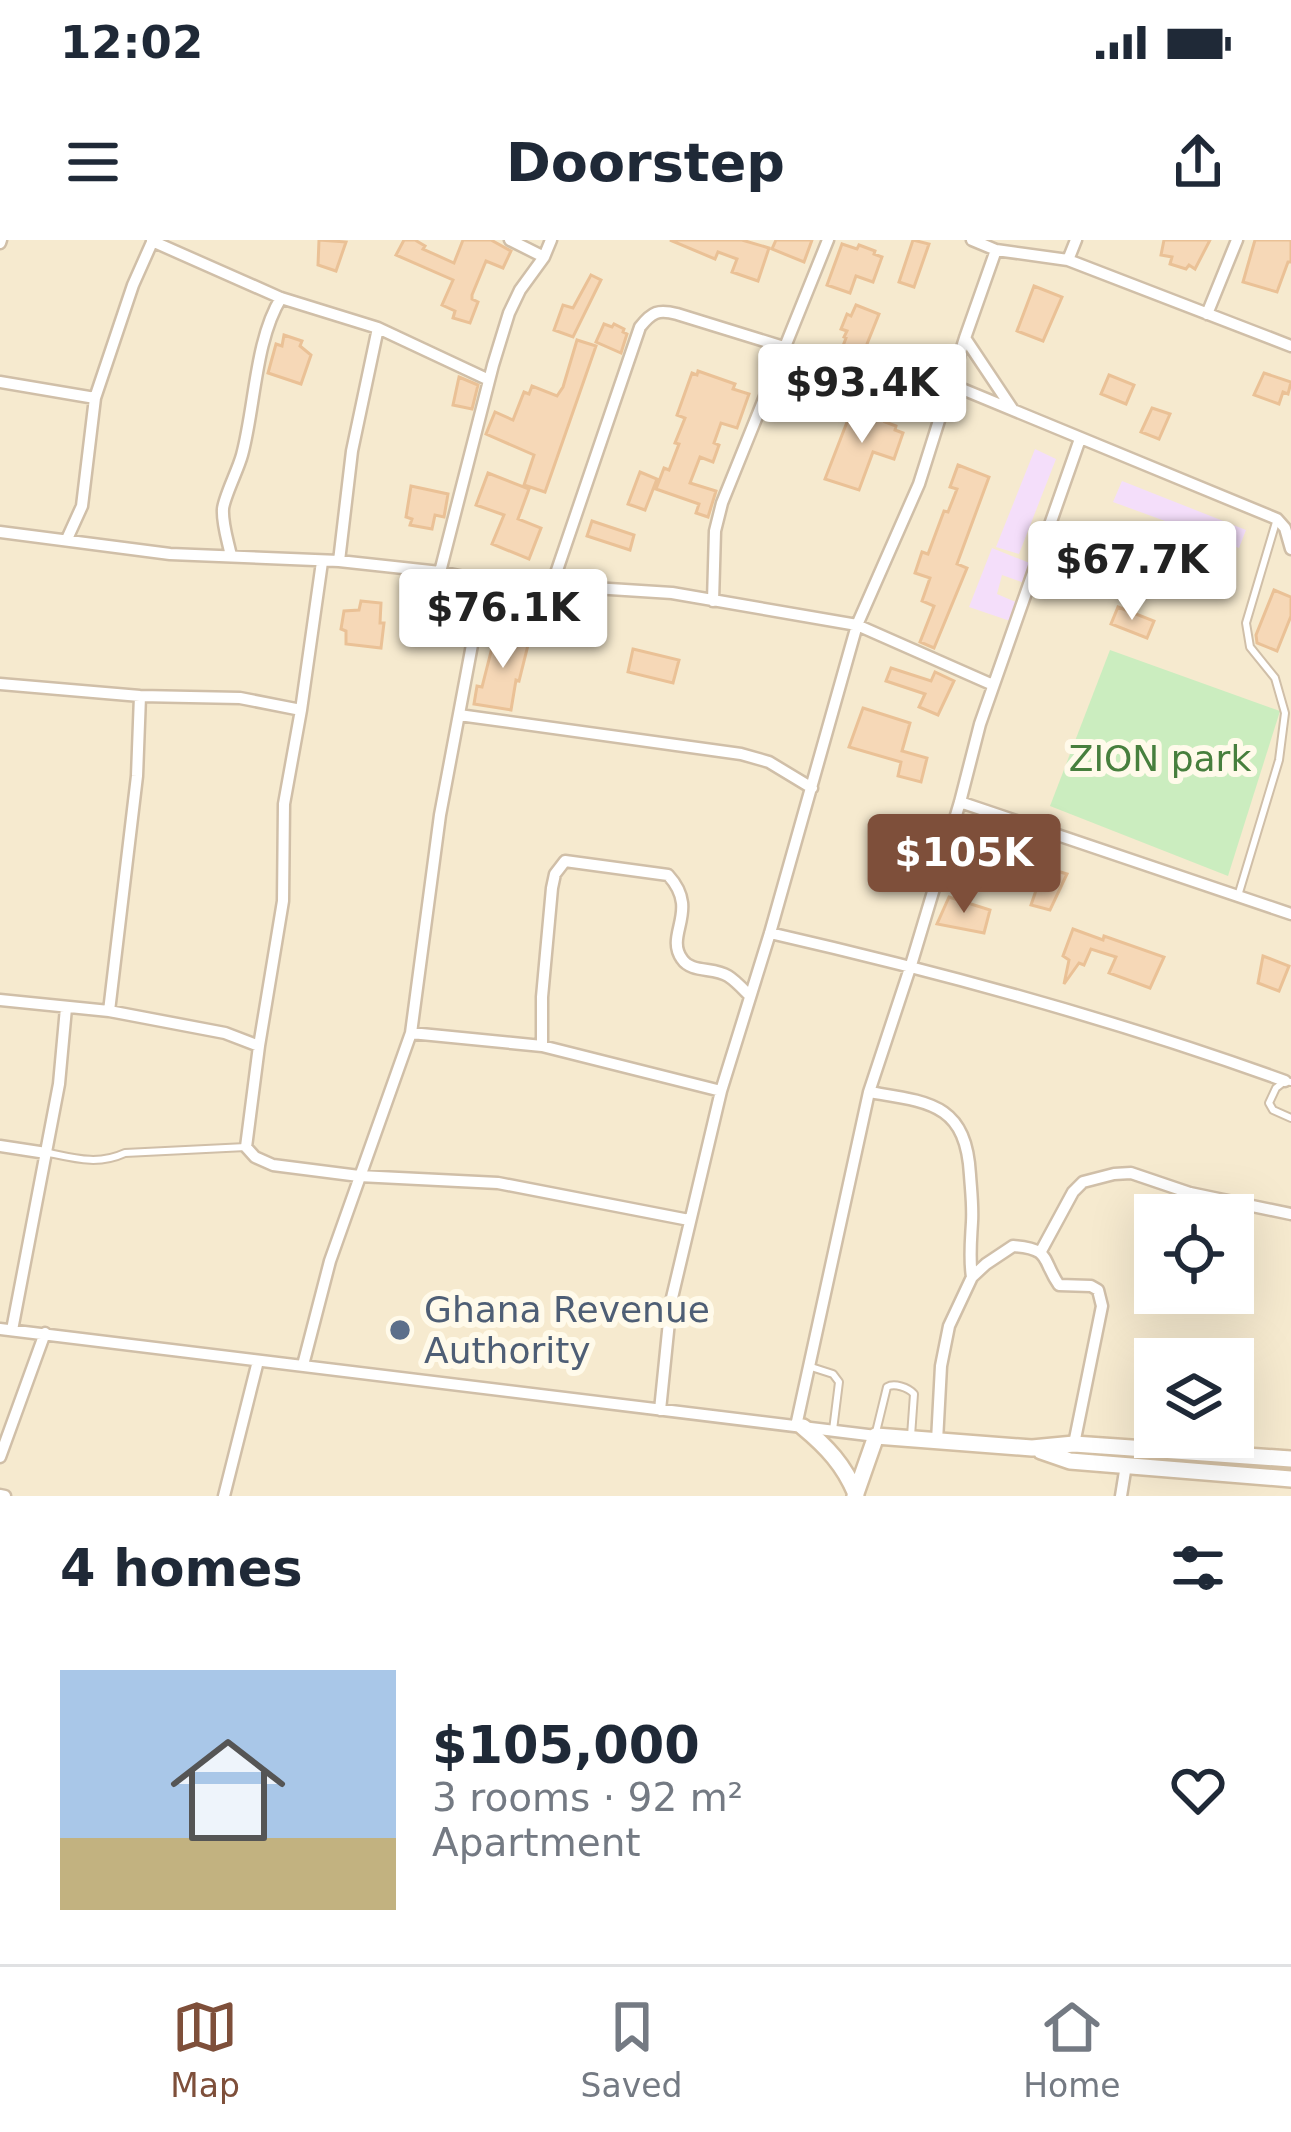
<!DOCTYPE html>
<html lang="en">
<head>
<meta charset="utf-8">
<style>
	:root { --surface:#fff; --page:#f6f6f7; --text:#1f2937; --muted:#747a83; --line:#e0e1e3; --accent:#7e4f3a }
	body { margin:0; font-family:"DejaVu Sans",sans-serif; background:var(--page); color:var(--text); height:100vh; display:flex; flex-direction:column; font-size:45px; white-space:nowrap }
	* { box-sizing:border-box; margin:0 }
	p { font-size:39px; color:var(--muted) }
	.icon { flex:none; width:66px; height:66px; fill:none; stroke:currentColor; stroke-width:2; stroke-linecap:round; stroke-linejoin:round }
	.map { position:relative; height:1256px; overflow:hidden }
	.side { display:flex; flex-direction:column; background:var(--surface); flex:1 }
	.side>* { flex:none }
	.tools { position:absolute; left:1134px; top:954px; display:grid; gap:24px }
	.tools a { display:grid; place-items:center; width:120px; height:120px; border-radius:0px; background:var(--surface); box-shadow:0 12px 48px #0002; font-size:60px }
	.price { position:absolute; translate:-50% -102px; padding:0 27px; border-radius:12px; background:#fff; color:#222; font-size:39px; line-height:78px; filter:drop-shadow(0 3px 6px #0008) }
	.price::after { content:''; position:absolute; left:50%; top:72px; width:36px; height:27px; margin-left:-18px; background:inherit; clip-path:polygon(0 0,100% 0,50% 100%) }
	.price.on { background:var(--accent); color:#fff }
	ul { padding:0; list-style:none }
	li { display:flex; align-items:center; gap:36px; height:300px; padding:0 60px }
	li+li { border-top:3px solid var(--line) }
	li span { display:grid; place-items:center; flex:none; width:336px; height:240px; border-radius:0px; color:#555 }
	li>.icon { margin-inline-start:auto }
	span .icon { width:144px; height:144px; fill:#fffc; stroke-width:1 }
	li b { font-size:51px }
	h2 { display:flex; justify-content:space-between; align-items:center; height:144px; padding:0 60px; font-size:51px }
	.status { display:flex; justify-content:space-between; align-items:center; height:84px; padding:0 60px; background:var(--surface); direction:ltr }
	.status svg { height:33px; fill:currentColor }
	header { display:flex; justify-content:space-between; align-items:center; height:156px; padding:0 60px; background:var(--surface); font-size:54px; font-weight:700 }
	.dock { display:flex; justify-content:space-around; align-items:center; height:168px; border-top:3px solid var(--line); background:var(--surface); font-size:33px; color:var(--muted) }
	.dock a { display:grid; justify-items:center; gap:6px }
	.dock .on { color:var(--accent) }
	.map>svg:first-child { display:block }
</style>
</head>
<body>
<div class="status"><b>12:02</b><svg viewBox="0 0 49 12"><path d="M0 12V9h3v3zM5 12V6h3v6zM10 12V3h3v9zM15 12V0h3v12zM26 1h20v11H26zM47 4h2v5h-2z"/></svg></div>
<header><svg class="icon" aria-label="menu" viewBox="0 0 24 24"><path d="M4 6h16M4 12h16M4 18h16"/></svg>Doorstep<svg class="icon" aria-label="share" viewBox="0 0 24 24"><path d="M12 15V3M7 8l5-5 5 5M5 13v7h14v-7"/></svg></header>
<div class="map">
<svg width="1291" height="1256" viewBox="0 0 1291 1256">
	<rect width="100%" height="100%" fill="#fef7e2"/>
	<path fill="#f6eacf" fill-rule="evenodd" d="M0,0H1291V1256H0ZM1155,975H1233V1053H1155ZM1155,1119H1233V1197H1155Z"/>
	<path fill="#f4defa" d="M1035,209L1056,219L1019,314L996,307Z
		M1122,241L1246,290L1239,308L1113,262Z
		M992,308L1037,326L1030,345L1002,335L997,354L1023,365L1016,383L969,367Z"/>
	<path fill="#cbedbf" d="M1110,410L1280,471L1228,636L1050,566Z"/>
	<path fill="#f6d8b7" stroke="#eac196" stroke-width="3" d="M319,0L346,2L336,31L318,25Z
		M404,0H415L425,6L423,9L454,23L463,0H491L511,11L503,28L486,21L472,55V59L478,62L470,83L453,78L455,71L442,65L453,40L396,15Z
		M670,0H742L769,8L758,41L732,32L737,19L718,12L715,19Z
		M776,0H812L804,22L772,9Z
		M913,0L929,4L914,47L899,42Z
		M1164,0H1210L1195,29L1189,25L1186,29L1170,24L1172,17L1161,15Z
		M1255,0H1291V22H1288L1277,52L1243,42Z
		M842,4L857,9L859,5L875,11L874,14L882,17L873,42L856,36L850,53L827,45Z
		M591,35L601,40L573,97L554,90L563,65L573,68Z
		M1034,46L1062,57L1043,101L1017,91Z
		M856,65L879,74L865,109L889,120L875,151L853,141L850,148L830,140L846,98L844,97L847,91L841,89L847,74L851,76Z
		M604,84L612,87L614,84L624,89L623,92L627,94L621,113L596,102Z
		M284,95L302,101L300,106L311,115L301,144L268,133L276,104L282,106Z
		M577,100L596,106L545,252L524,245L534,215L486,194L495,172L513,180L524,152L529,154L532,146L557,156L563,147Z
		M698,131L735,144L733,149L749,154L737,188L721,183L714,203L719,205L713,222L700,217L690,243L716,251L708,277L696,273L699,264L656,249L664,228L669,230L679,204L675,203L685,178L677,175L692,133L697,135Z
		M1264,133L1291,142L1288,154L1283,152L1279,164L1254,155Z
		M1109,135L1134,145L1126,164L1101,154Z
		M459,137L478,145L472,169L453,165Z
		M854,164L887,178L885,182L896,186L895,190L903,193L894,219L873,212L859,250L825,239Z
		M1152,168L1170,174L1159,199L1141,192Z
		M958,225L989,237L957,324L967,328L934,408L920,402L934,366L922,361L930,338L915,333L922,312L928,314L944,271L948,272L957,249L950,247Z
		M640,232L657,239L645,270L628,264Z
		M488,233L529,249L518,279L541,288L529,319L492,304L504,275L476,265Z
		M411,246L448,254L444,277L435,275L432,289L410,285L412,279L406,277Z
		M592,281L634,295L630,310L587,296Z
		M1274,350L1291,357V376L1277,411L1257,403L1256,395Z
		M361,361L381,363L380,383H384L381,408L346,404V391L341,389L344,371L359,370Z
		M1118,367L1154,381L1147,398L1111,384Z
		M508,391L522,395V399L529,401L519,441L516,440L511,470L474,464L477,446L482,447L496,392L507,395Z
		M633,409L679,420L673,443L628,432Z
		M891,428L931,441L935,432L954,441L938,475L919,467L925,454L886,441Z
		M863,468L910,483L902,511L927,518L921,542L898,536L901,522L849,507Z
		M1044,627L1067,634L1050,670L1031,665Z
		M949,657L990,670L984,693L937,684Z
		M1073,689L1103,700L1104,696L1164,717L1150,748L1109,733L1116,717L1091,709L1084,725L1079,723L1064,744L1069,720L1063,716Z
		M1263,716L1289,726L1279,751L1258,743Z"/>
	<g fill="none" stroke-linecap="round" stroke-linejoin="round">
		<defs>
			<path id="lane" d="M1238,656L1279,520L1285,473L1275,438L1250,407L1246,383L1276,282
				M1291,842L1285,841L1276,848L1269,863L1273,870L1291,878
				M49,913C77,919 99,925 125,913L246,907
				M808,1126L833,1134L839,1142L833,1190
				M876,1192L887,1147C894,1143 908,1147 914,1154L911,1196"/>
			<path id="street" d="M510,0L544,17
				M972,0L996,10L1068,20L1291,106
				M152,1L281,58L378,88L352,211L339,321
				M0,3L1,0
				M1068,20L1076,0
				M1207,74L1237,0
				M378,88L489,140
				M965,98L1013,170
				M0,142L95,158
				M950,144L1277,279L1285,288L1291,309
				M0,292L170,314L339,321L440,332L484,341L672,353L857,385L993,445
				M67,299L82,266L95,158L133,45L153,0
				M231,316C228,301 222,284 223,269C224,257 238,230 242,215C255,167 255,100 281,58
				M322,322L301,470L284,564L283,661L259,806L246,907L255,917L273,925L359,936L498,943L689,980
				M440,332L493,125L509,73L520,50L544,17L551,0
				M552,345L640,87C652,72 658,69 677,74L787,108
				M713,361L715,291L722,263L828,0
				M0,444L140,456L240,458L301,470
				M459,475L741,514L769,522L812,548
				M960,562L1291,674
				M949,600L991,573
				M770,693C945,733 1117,780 1285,841
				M0,760L109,771L137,536L140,456
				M109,771L225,793L259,806
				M411,793L542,806L721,851
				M542,806V757L552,648L555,634L565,621L668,635C701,671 664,694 682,719C691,733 714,727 728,736C736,741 743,749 750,756
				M869,852C929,862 966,863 970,935C971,950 973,966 972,982C971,1001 969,1018 972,1037
				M0,906L46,913
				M1041,1011L1073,952L1083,942L1114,934L1131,933L1190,953L1291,974
				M0,1089L876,1196
				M12,1090L59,844L66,768
				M303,1125L330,1021L411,793L440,575L484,341
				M660,1170L671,1062L721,851L770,693L857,385L919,244L965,98L996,10
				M796,1186L869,852L911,725L960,562L980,484L1080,199
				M937,1201L941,1126L949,1086L972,1037L986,1024L1013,1006C1052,1009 1041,1019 1059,1045L1091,1046L1098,1050L1102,1066L1074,1204
				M0,1217L45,1093
				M0,1255L5,1256
				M224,1256L258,1121
				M1121,1256L1126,1225"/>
			<path id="secondary" d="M803,1187C827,1207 844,1225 856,1254
				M1041,1211L1070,1221L1291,1239
				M855,1256L876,1196L1032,1208L1074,1204L1291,1219"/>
		</defs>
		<use href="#lane" stroke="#d0bfa8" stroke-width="10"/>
		<use href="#street" stroke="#d0bfa8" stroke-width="15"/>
		<use href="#secondary" stroke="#d4c0a4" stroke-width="20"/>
		<use href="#lane" stroke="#fff" stroke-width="6"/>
		<use href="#street" stroke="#fff" stroke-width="10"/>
		<use href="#secondary" stroke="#fff" stroke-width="15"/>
	</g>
	<circle fill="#5c6f8a" stroke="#fffaea" stroke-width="4.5" cx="400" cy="1090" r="12"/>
	<g text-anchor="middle" stroke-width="12" stroke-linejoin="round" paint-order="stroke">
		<g font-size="36" fill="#477f3d" stroke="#fffaea">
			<text x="1160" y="531">ZION park</text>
		</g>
		<g font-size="36" fill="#4e5e75" stroke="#fffaea" text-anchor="start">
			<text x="424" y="1082">Ghana Revenue<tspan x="424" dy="41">Authority</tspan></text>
		</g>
	</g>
</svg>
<div class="tools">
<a><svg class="icon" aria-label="locate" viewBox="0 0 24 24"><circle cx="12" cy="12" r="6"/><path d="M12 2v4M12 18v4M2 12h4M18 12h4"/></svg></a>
<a><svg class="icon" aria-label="layers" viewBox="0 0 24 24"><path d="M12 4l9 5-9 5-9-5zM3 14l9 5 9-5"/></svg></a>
</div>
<b class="price" style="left:862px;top:206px">$93.4K</b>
<b class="price" style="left:1132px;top:383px">$67.7K</b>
<b class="price" style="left:503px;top:431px">$76.1K</b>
<b class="price on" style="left:964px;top:676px">$105K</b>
</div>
<section class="side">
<h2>4 homes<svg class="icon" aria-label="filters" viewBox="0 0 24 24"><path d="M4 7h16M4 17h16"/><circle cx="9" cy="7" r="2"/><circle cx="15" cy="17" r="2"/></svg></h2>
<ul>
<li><span style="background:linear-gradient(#a9c7e8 70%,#c2b280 0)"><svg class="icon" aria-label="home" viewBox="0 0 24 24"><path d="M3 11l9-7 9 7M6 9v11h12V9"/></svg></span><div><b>$105,000</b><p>3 rooms · 92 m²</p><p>Apartment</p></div><svg class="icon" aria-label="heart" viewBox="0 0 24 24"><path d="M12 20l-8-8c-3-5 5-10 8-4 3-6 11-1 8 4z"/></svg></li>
</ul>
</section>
<nav class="dock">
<a class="on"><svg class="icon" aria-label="map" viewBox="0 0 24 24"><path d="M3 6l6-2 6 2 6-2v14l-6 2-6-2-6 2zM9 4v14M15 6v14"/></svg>Map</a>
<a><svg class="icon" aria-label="saved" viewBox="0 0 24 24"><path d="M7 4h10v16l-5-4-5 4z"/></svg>Saved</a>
<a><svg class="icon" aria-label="home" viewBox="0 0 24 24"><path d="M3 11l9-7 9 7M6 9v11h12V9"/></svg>Home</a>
</nav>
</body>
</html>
